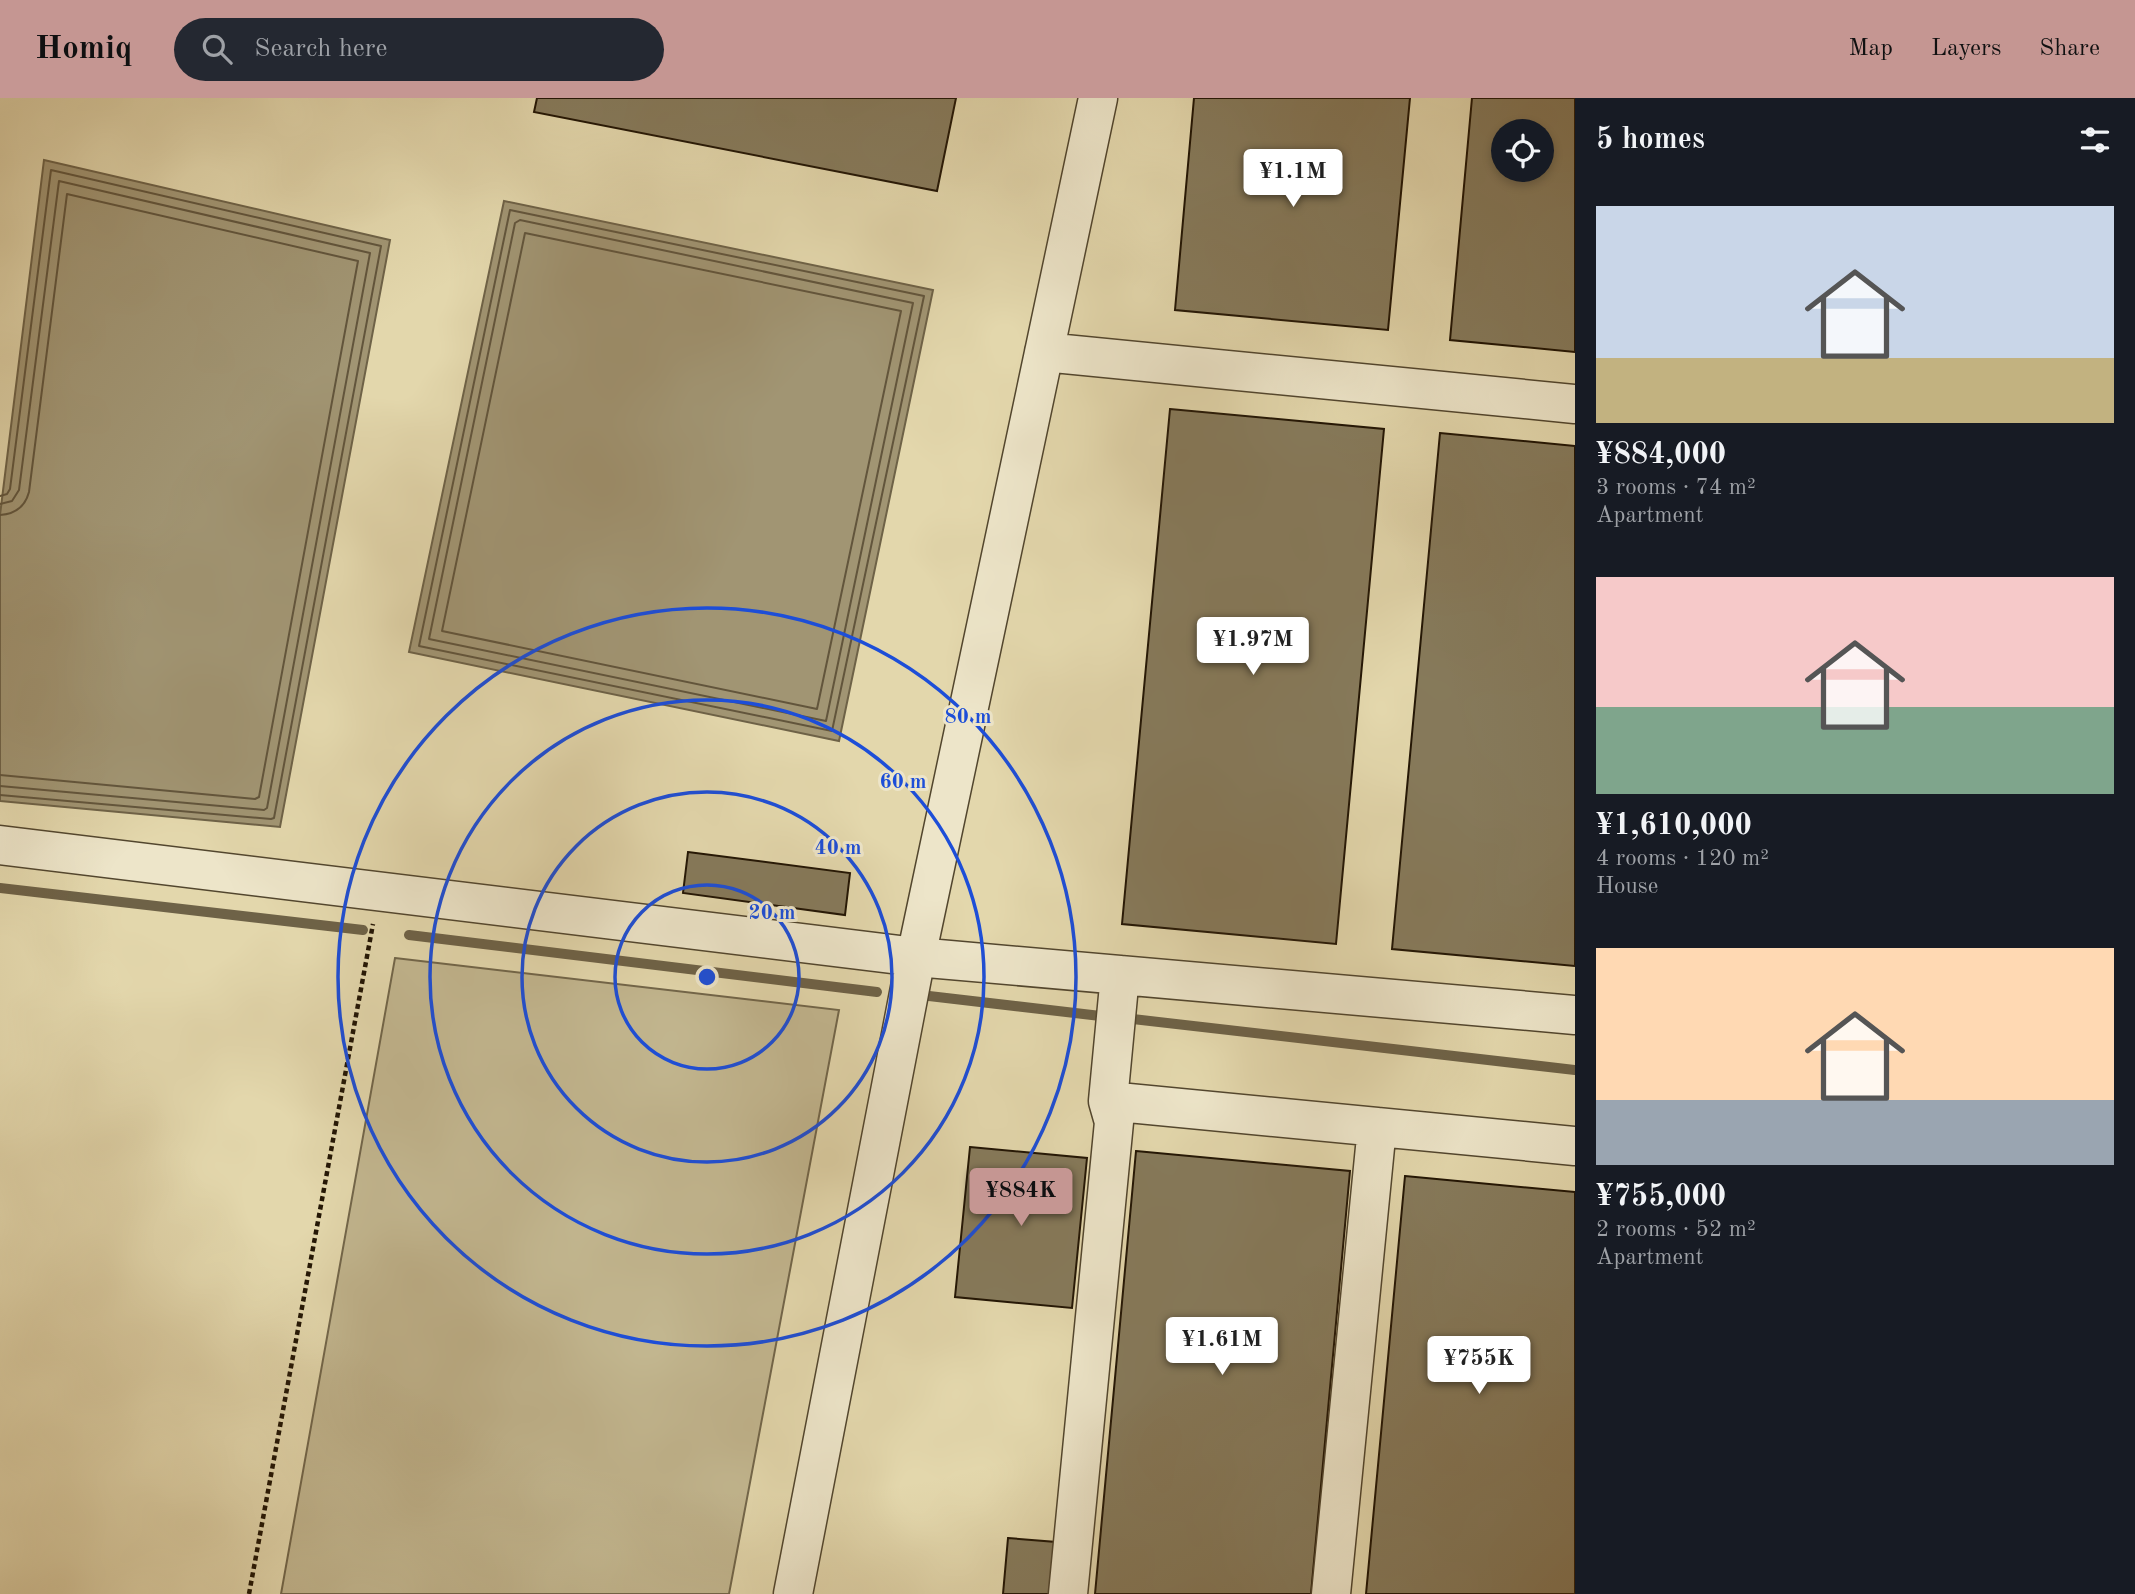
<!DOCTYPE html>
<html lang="en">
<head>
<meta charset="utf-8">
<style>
	:root { --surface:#171b24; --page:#242831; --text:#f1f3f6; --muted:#9ea1a6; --accent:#c59692 }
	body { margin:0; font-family:"Old Standard TT",serif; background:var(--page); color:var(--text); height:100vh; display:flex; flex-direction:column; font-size:26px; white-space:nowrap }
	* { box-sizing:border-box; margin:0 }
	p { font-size:23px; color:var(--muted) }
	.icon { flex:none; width:38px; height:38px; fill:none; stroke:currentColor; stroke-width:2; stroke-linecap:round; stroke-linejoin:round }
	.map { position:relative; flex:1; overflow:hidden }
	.sheet { display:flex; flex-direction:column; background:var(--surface); width:560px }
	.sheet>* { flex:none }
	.tools { position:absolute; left:1491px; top:21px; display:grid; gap:14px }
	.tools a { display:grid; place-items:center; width:63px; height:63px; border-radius:50%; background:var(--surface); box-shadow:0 4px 10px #0003; font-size:35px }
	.price { position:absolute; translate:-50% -60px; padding:0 16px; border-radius:7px; background:#fff; color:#222; font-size:23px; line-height:46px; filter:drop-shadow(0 2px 4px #0008) }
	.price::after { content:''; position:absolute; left:50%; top:42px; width:21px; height:16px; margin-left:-10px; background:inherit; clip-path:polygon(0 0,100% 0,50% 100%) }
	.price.current { background:var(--accent); color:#111 }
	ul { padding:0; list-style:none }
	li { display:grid; align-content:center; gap:14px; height:371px; padding:0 21px }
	li span { display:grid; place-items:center; height:217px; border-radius:0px; color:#555 }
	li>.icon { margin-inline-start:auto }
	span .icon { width:126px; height:126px; fill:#fffc; stroke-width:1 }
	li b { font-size:30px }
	h2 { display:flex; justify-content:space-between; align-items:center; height:84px; padding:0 21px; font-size:30px }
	header { display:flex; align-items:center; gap:42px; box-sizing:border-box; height:98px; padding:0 35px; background:var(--accent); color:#111 }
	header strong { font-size:33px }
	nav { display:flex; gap:38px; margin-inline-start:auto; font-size:24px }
	.search { width:490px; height:63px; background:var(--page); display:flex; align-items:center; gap:18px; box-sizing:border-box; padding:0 24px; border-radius:38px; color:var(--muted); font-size:26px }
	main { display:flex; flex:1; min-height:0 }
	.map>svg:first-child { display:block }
</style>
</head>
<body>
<header>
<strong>Homiq</strong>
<div class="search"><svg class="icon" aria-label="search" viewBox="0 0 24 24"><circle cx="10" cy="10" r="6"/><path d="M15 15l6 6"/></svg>Search here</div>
<nav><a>Map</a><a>Layers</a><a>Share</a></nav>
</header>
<main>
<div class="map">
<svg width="1575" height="1496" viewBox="0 0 1575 1496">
	<rect width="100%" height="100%" fill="#e3d7ac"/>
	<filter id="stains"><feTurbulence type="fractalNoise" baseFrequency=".00286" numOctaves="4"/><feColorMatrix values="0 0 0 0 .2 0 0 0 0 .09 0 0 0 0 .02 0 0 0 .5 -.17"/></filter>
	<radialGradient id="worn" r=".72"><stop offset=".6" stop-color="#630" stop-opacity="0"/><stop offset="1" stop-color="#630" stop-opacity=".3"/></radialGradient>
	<path fill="#c2b68f" stroke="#72664a" stroke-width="2" d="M395,860L839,912L729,1496H281Z"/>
	<path fill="#a19573" stroke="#6e6247" stroke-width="2" d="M44,62L390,142L280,729L0,703V417Z
		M504,103L933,192L839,643L409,554Z"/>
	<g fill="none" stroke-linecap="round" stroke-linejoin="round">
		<path stroke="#62553c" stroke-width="2" d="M510,112L924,198L832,633L419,548Z
			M520,122L913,205L826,623L429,541L515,125Z
			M525,135L901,213L817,611L442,533Z
			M0,398L7,396L10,391L51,72L381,148L274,720L271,721L0,697
			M0,406L12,403L19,392L59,83L370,155L267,710L264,712L0,688
			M0,417C15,416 25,409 29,394L67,96L358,163L259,699L255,701L0,677"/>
		<path stroke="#6e6247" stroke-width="10" d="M0,790L363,832
			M409,837L877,894
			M929,898L1109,919
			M1124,920L1575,972"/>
	</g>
	<path fill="#867a5b" stroke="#221504" stroke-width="2" fill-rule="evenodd" d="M537,0H956L937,93L534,14Z
		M1194,0H1410L1388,232L1175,212Z
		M1472,0H1575V254L1450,242ZM1503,33H1542V72H1503Z
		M1170,311L1384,331L1336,846L1122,826Z
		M1440,335L1575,348V868L1392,851Z
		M688,754L850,775L845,817L683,795Z
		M970,1049L1087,1060L1072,1210L955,1199Z
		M1136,1053L1350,1073L1311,1496H1095Z
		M1405,1078L1575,1094V1496H1366Z
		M1008,1440L1056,1444L1052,1496H1003Z"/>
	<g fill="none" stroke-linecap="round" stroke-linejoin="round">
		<defs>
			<path id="minor" d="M1044,254L1575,306
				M0,747L916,859L1575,917
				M1108,1003L1575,1048
				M793,1496L916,859L1098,0
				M1068,1496L1114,1024L1108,1003L1120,877
				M1331,1496L1377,1029"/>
		</defs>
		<use href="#minor" stroke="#52462e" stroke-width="41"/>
		<path stroke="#221504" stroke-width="4.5" stroke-dasharray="5 3.5" stroke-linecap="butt" d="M249,1496L373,826"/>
		<use href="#minor" stroke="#ede5c9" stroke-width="38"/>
	</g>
	<g fill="none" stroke="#1d4ed8" stroke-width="3.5">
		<circle cx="707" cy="879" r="92"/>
		<circle cx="707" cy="879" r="185"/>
		<circle cx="707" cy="879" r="277"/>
		<circle cx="707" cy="879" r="369"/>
	</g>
	<circle cx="707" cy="879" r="10" fill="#1d4ed8" stroke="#ede5c9" stroke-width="3.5"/>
	<g font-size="21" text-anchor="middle" font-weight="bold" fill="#1d4ed8" stroke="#ede5c9" stroke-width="6" stroke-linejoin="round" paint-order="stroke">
		<text x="968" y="625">80 m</text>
		<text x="903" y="690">60 m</text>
		<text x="838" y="756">40 m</text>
		<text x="772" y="821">20 m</text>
	</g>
	<rect width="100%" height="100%" filter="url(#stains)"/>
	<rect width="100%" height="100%" fill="url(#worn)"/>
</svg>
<div class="tools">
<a><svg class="icon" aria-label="locate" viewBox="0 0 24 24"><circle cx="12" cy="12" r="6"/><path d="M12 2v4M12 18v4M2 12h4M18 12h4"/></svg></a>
</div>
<b class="price" style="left:1293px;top:111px">¥1.1M</b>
<b class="price" style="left:1253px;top:579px">¥1.97M</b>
<b class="price current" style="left:1021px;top:1130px">¥884K</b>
<b class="price" style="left:1222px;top:1279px">¥1.61M</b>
<b class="price" style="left:1479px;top:1298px">¥755K</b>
</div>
<section class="sheet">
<h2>5 homes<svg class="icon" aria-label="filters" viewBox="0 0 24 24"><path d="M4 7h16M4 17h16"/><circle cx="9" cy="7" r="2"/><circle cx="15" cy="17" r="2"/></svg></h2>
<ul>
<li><span style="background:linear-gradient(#c9d6e8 70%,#c2b280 0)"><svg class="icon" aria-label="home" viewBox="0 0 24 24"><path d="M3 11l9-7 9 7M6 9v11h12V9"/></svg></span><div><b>¥884,000</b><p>3 rooms · 74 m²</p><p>Apartment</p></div></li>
<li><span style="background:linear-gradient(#f6c9c9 60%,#7fa58c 0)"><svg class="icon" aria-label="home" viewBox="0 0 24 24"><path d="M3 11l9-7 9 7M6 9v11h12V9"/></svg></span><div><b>¥1,610,000</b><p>4 rooms · 120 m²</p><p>House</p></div></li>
<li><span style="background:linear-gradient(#ffd9b3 70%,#9aa5b1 0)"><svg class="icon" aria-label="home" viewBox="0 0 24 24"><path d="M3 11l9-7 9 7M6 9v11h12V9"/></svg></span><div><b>¥755,000</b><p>2 rooms · 52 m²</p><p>Apartment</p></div></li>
</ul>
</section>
</main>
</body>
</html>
